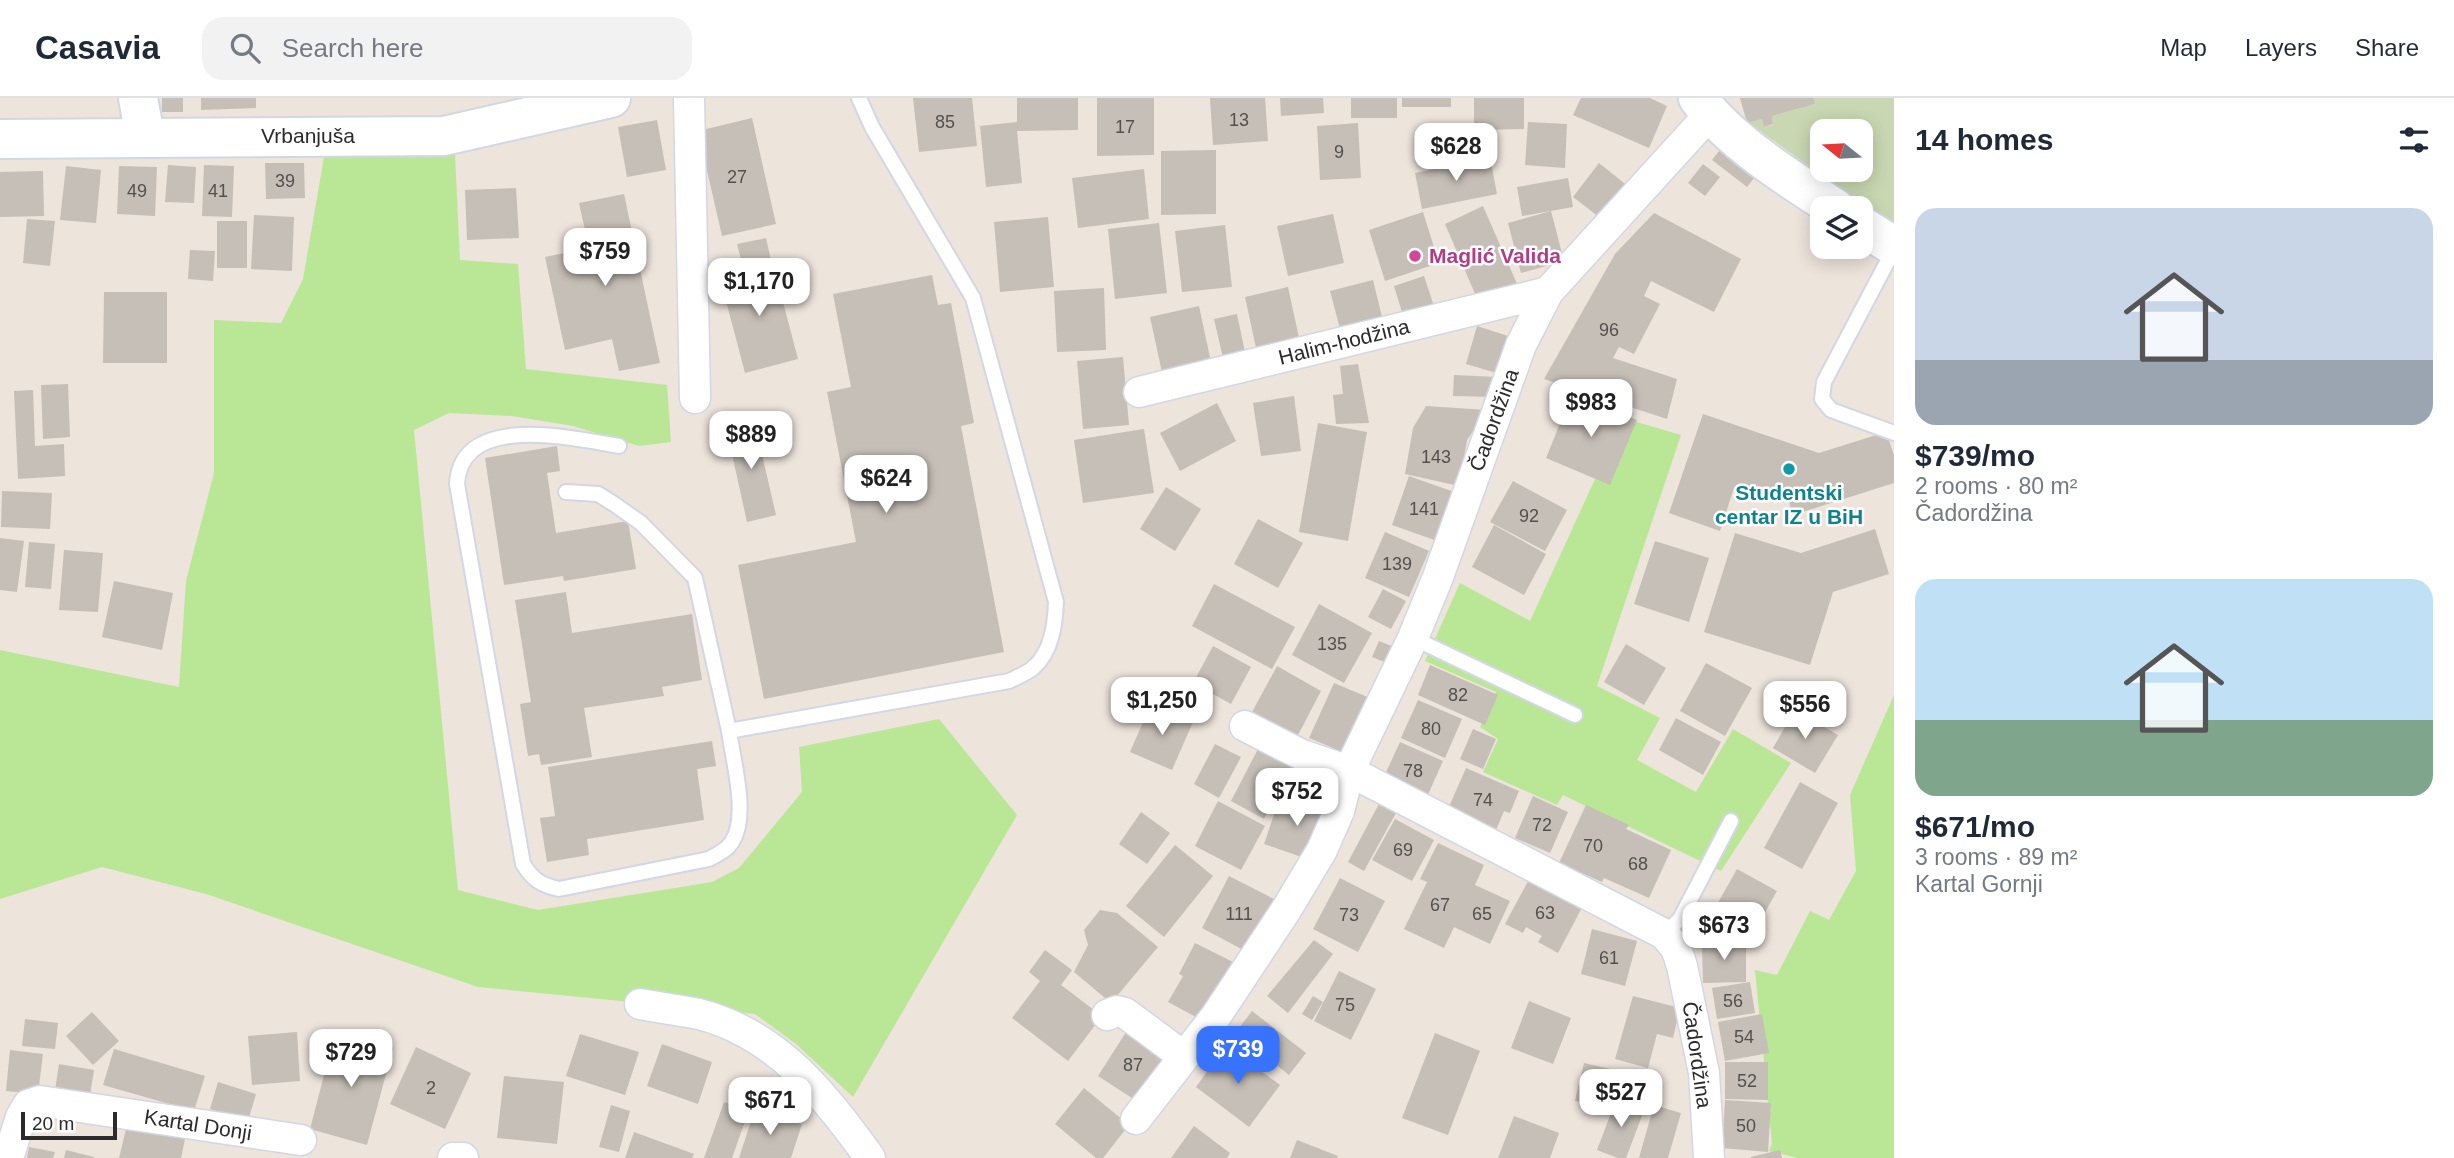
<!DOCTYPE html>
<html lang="en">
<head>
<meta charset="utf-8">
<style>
	:root { --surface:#fff; --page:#f2f2f3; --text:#1f2937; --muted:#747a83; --line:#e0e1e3; --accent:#3773ff }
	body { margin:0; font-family:Arial,sans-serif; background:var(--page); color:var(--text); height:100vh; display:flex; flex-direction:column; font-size:26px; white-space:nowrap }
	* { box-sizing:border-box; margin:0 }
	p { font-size:23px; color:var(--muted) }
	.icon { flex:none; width:38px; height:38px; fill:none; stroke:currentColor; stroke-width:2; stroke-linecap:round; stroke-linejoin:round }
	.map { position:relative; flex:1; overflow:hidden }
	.sheet { display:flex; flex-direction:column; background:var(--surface); width:560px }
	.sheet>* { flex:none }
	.needle { width:46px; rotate:288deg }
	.tools { position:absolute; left:1810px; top:21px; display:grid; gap:14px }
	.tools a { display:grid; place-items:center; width:63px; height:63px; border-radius:14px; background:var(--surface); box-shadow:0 4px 18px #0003; font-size:35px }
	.scale { position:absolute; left:21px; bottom:18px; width:96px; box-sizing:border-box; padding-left:7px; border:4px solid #2b2b2b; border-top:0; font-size:19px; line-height:24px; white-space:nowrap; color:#2b2b2b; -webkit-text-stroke:5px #fff; paint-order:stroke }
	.price { position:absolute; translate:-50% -60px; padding:0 16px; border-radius:14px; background:#fff; color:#222; font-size:23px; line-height:46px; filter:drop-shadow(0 2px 4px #0008) }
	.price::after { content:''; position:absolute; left:50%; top:42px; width:21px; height:16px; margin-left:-10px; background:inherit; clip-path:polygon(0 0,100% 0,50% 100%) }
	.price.selected { background:var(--accent); color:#fff }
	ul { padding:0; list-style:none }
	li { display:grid; align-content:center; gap:14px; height:371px; padding:0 21px }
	li span { display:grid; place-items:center; height:217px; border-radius:21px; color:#555 }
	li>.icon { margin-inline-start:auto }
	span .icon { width:126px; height:126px; fill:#fffc; stroke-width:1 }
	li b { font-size:30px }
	h2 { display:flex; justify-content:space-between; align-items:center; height:84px; padding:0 21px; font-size:30px }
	header { display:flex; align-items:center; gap:42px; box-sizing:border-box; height:98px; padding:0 35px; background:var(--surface); border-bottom:2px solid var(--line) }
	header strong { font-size:33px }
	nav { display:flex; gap:38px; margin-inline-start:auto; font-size:24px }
	.search { width:490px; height:63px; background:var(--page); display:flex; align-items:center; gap:18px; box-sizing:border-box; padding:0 24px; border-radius:21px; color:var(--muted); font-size:26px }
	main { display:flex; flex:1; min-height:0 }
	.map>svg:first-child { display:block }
</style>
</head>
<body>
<header>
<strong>Casavia</strong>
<div class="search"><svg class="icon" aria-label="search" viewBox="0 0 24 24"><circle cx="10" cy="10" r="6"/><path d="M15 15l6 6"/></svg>Search here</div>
<nav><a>Map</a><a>Layers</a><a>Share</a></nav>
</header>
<main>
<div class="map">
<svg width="1894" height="1060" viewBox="0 0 1894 1060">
	<rect width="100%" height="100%" fill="#ede4dc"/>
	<path fill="#bae795" d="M455,56L460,162L518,166L526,271L667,287L671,344L639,348L573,328L512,318L449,315L414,332L458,792L538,812L712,784L739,770L802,694L799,649L939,621L1017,717L853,999L796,946L755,916L478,889L206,796L102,769L0,801V552L179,589L186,483L214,375V222L281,225L303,181L324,59Z
		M1623,320L1681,337L1597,588L1660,620L1637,662L1696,694L1733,631L1791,665L1721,773L1563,697L1557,707L1483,674L1498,641L1480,629L1496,594L1425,563L1460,485L1530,523Z
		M1894,597V1060H1798L1769,1053L1772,1046L1755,872L1777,877L1810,813L1829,822L1856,773L1850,697Z"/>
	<path fill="#c9d8b2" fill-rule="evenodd" d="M1814,0H1894V130L1752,27L1747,25L1762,21L1764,29L1773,27L1772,18L1815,6ZM1822,33H1860V72H1822Z"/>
	<path fill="#c6bfb7" d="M162,0H183V14H162Z
		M201,0H256V10L201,12Z
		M913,0H972L977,48L919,54Z
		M1017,0H1078V32L1017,33L1022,85L986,89L980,28L1017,24Z
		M1097,0H1154V57L1097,58Z
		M1210,0H1265L1268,43L1213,47Z
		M1280,0H1323L1324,15L1281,18Z
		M1351,0H1397V20H1351Z
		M1402,0H1451V9H1402Z
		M1474,0H1524V31L1474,32Z
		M1581,0H1650L1667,8L1649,50L1573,17Z
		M1740,0H1814L1815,6L1772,18L1773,26L1764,29L1762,21L1747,25Z
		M752,20L776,126L722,138L698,33Z
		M657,22L666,72L627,79L618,29Z
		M1528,24L1567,26L1565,70L1525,67Z
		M1358,25L1361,80L1320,82L1317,28Z
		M1727,43L1762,70L1747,89L1712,62Z
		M1216,52V116L1161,117V53Z
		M1490,59L1497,96L1422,111L1415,75Z
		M265,65H304L305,100L266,101Z
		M1599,65L1629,89L1603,122L1573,99Z
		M1703,66L1720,79L1705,98L1688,85Z
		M168,67L196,69L194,105L165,104Z
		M204,67L234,68L232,119L202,118Z
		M66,68L101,72L96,125L60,122Z
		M119,68L157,69L155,118L117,116Z
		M1144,71L1149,121L1078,130L1072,80Z
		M43,73L44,118L0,119V74Z
		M1568,80L1573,109L1522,118L1517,89Z
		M516,90L519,140L467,142L465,92Z
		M624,96L660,265L619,273L612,241L565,252L545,159L589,150L579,105Z
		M1483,108L1518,188L1479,205L1445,126Z
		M1551,113L1564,163L1521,175L1508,125Z
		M1423,114L1439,165L1385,183L1369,132Z
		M1654,115L1741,161L1714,214L1651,183L1644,198L1660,206L1634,256L1619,249L1613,260L1677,281L1667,321L1544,281L1615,156Z
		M1333,116L1344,165L1288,178L1277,128Z
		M254,117L294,119L292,173L251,171Z
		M1048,119L1054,189L1000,194L994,124Z
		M27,121L55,123L50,168L23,165Z
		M217,123H247V170H217Z
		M1159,125L1167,195L1115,201L1108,131Z
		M1225,127L1232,189L1182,194L1175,133Z
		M766,140L771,162L743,169L737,146Z
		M190,152L215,153L213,183L188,181Z
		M773,166L798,261L745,275L720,180Z
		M932,177L938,207L951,205L974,325L961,328L1004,554L764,601L738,467L856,444L827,294L851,289L833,196Z
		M1424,178L1435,211L1404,221L1394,188Z
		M1373,182L1385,231L1343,242L1330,193Z
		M1288,189L1301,249L1258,259L1245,199Z
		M1104,190L1106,252L1057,254L1054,193Z
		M104,194H167V265H103Z
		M1199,208L1212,269L1163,279L1150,219Z
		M1237,216L1246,259L1224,264L1214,221Z
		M1477,228L1511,239L1500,276L1466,266Z
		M1123,259L1129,327L1083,331L1077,263Z
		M1358,266L1369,325L1336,326L1333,297L1343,296L1340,268Z
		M1454,277L1497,279V299L1453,298Z
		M68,286L70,339L43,341L41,287Z
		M33,292L35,348L64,346L65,378L18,381L14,293Z
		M1572,296L1637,322L1610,387L1546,360Z
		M1294,298L1301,353L1261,358L1253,305Z
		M1217,305L1236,343L1180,373L1160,335Z
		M1426,308L1487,312L1467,342L1459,388L1405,376L1413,330Z
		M1703,316L1819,355L1886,334L1894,357V385L1793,417L1787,398L1734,390L1720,433L1669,415Z
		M754,322L776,417L747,424L726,329Z
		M1318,325L1367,334L1348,443L1299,434Z
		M1144,331L1154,395L1083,405L1074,342Z
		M557,348L560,373L547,375L556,435L628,423L636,471L564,483L563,478L504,487L485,360Z
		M1409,378L1457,395L1440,444L1392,427Z
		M1513,383L1567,412L1545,453L1490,424Z
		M1166,389L1201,411L1175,453L1140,431Z
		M2,393L52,395L50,431L1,429Z
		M1258,421L1303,445L1278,490L1234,466Z
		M1494,427L1546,456L1524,497L1472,469Z
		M1875,431L1889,476L1833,494L1810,567L1704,534L1735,435L1801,455Z
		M1385,434L1429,453L1409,499L1365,480Z
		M0,440L24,443L17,494L0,492Z
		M1655,443L1709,460L1689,524L1634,506Z
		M29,444L55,446L51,491L25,489Z
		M64,452L103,455L98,514L59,512Z
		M114,483L173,495L162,552L102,539Z
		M1214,486L1295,529L1272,571L1192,528Z
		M1383,491L1406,503L1391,531L1368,519Z
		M566,494L572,535L692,516L702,582L662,589L664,598L584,610L592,659L541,667L539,656L528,658L520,606L531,604L515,502Z
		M1319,506L1372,535L1344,585L1292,557Z
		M1379,543L1399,551L1392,567L1372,559Z
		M1626,546L1666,570L1644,607L1604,584Z
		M1213,548L1251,569L1231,606L1193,585Z
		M1706,565L1752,590L1725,638L1680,613Z
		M1430,567L1498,597L1485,627L1418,597Z
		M1277,568L1321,593L1297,639L1252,614Z
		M1334,585L1370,600L1345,655L1309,640Z
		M1418,602L1462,621L1445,660L1401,640Z
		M1151,606L1193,624L1172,672L1130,654Z
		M1795,612L1838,637L1815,675L1773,650Z
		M1676,620L1721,644L1703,677L1659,652Z
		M1473,631L1496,641L1483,671L1460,661Z
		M712,643L716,668L697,671L704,722L587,741L589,757L547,764L540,720L555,718L548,669Z
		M1400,644L1443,663L1426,701L1382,683Z
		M1215,646L1241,659L1219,700L1194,686Z
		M1259,649L1293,667L1264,721L1231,703Z
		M1296,665L1343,681L1335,709L1287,693Z
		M1466,670L1519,693L1510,715L1504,713L1496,732L1448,711Z
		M1800,684L1838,705L1802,771L1764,750Z
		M1281,696L1331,714L1313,763L1264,746Z
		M1533,698L1568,714L1550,755L1515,740Z
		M1218,703L1265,728L1241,772L1195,748Z
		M1380,704L1397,713L1364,773L1348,764Z
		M1586,707L1629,727L1626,731L1671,752L1649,800L1604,780L1602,784L1559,765Z
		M1141,714L1170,735L1147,766L1119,746Z
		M1395,721L1434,742L1412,783L1372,762Z
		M1438,745L1484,767L1475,787L1510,803L1490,846L1454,829L1444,850L1404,831L1427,784L1420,781Z
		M1175,747L1213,778L1164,839L1126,808Z
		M1737,771L1777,793L1755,832L1715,810Z
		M1532,776L1585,804L1558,855L1538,844L1542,838L1526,829L1523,835L1505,826Z
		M1229,778L1276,802L1249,855L1202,830Z
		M1340,780L1385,803L1358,854L1313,831Z
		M1100,812L1117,815L1158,849L1111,905L1074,874L1088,847L1084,832Z
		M1592,831L1637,843L1625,888L1581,876Z
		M1314,842L1333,856L1288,915L1267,898Z
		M1746,844V884L1703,885L1702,845Z
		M1195,845L1241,868L1207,925L1168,904L1183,878L1179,876Z
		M1045,852L1072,872L1061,887L1102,918L1068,963L1012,920L1040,883L1029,874Z
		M1339,873L1376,891L1351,942L1314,923Z
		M1750,884L1755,915L1717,921L1712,890Z
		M1313,898L1323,904L1312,922L1302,916Z
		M1633,898L1680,910L1673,940L1657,936L1648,970L1615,961Z
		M1529,903L1571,920L1553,966L1511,950Z
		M1252,913L1306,955L1289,977L1236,934Z
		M92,914L119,943L93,967L66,938Z
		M1762,916L1769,955L1725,963L1718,924Z
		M25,921L58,925L55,951L22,948Z
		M1128,931L1168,957L1138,1004L1098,978Z
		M297,934L300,983L252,987L248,938Z
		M335,935L393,950L367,1047L310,1031Z
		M1435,935L1480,953L1448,1037L1402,1020Z
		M580,936L639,954L625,997L566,978Z
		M662,946L712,964L698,1006L647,988Z
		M1226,947L1280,987L1249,1029L1196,989Z
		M416,949L471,975L445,1031L390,1006Z
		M114,951L205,978L194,1013L103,987Z
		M10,952L43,956L38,996L6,993Z
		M1725,964H1768V1002L1725,1001Z
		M1584,965L1619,973L1611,1011L1575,1003Z
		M59,966L94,972L89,1004L54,999Z
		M504,978L564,984L557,1046L497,1040Z
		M218,984L256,996L248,1023L210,1011Z
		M1084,990L1129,1027L1103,1060H1096L1055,1026Z
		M1617,999L1645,1010L1626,1060H1618L1597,1052Z
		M1725,1002L1771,1005L1768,1054L1722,1050Z
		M724,1004L749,1012L732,1060H704Z
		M611,1007L630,1013L619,1054L599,1049Z
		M1654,1007L1681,1015L1668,1060H1639Z
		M755,1011L802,1026L791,1060H739Z
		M1514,1018L1559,1035L1550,1060H1498Z
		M127,1027L185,1041L181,1060H119Z
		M1194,1028L1230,1055L1227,1060H1171Z
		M634,1034L694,1056L692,1060H625Z
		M1297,1042L1338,1058L1337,1060H1290Z
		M29,1049L55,1054L53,1060H27Z
		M66,1052L94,1059V1060H64Z
		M1780,1052L1782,1060H1751V1059Z"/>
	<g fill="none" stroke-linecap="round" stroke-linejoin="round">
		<defs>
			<path id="lane" d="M1894,151L1824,284L1822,301L1831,312L1894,335
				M619,348C572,340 461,314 457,386L523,766C533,782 541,787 559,791L709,761C718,756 726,753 732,744C749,718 733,663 729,633L1009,583C1017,579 1028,575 1034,569C1052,553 1055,526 1056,504L973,200L872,29L859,0
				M566,394L598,396L614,406L641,425L695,480L729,633
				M1413,540L1575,617
				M1664,836L1680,821L1731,723"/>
			<path id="street" d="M689,0L695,300
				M1139,294L1548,194
				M1245,628L1302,657L1349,673L1664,836L1676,850L1682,868L1704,975L1709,1060
				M640,906C660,910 680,912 699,916C777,936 826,998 870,1060
				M1107,917L1117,913L1125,915L1183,958
				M1136,1021L1216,918L1286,812L1322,752L1339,713L1349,673L1413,540L1438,479L1521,247L1548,194L1710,16
				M8,1060L21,1019L28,1007L40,1003L301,1042
				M453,1060H463"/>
			<path id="secondary" d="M138,0L145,38
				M1698,0C1728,42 1791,82 1835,110
				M0,41L444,38L611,0
				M1860,127L1894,148"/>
		</defs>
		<use href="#lane" stroke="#d1d7e4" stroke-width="18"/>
		<use href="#street" stroke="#d1d7e4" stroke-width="33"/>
		<use href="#secondary" stroke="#d1d7e4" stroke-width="42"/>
		<use href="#lane" stroke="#fff" stroke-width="14"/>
		<use href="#street" stroke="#fff" stroke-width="30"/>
		<use href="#secondary" stroke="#fff" stroke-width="38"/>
	</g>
	<circle fill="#d1479c" stroke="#fff" stroke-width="2.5" cx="1415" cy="158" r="7"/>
	<circle fill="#0f9aa8" stroke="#fff" stroke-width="2.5" cx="1789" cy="371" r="7"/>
	<g text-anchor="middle" stroke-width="5" stroke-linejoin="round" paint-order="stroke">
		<g font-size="18" fill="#52504e">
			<text x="1239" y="28">13</text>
			<text x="945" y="30">85</text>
			<text x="1125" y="35">17</text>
			<text x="1339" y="60">9</text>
			<text x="737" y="85">27</text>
			<text x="285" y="89">39</text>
			<text x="137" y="99">49</text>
			<text x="218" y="99">41</text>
			<text x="1609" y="238">96</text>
			<text x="1436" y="365">143</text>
			<text x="1424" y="417">141</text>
			<text x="1529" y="424">92</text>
			<text x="1397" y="472">139</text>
			<text x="1332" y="552">135</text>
			<text x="1458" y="603">82</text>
			<text x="1431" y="637">80</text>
			<text x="1413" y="679">78</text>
			<text x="1483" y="708">74</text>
			<text x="1542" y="733">72</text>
			<text x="1593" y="754">70</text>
			<text x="1403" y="758">69</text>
			<text x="1638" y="772">68</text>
			<text x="1440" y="813">67</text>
			<text x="1545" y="821">63</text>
			<text x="1239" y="822">111</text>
			<text x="1482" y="822">65</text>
			<text x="1349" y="823">73</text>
			<text x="1609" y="866">61</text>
			<text x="1733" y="909">56</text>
			<text x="1345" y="913">75</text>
			<text x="1744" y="945">54</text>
			<text x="1133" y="973">87</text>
			<text x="1747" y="989">52</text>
			<text x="431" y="996">2</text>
			<text x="1746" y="1034">50</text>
		</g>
		<g font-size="21" fill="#2b2b2b" stroke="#fff">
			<text x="308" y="45">Vrbanjuša</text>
			<text transform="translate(1344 244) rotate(-14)" y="7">Halim-hodžina</text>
			<text transform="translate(1494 322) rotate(-70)" y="7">Čadordžina</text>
			<text transform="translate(1697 957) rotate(82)" y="7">Čadordžina</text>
			<text transform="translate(198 1027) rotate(9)" y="7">Kartal Donji</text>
		</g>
		<g font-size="21" font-weight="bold" fill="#b23c85" stroke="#fff" text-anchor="start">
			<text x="1429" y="165">Maglić Valida</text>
		</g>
		<g font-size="21" font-weight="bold" fill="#0d838f" stroke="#fff">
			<text x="1789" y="402">Studentski<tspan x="1789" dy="24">centar IZ u BiH</tspan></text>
		</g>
	</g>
</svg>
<div class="tools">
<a><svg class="needle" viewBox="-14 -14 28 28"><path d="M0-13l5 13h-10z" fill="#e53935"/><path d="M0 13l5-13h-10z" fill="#747a83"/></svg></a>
<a><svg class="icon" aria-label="layers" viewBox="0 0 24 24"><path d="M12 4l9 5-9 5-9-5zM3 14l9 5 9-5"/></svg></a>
</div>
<div class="scale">20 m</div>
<b class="price" style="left:1456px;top:85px">$628</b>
<b class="price" style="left:605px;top:190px">$759</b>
<b class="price" style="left:759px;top:220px">$1,170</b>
<b class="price" style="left:1591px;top:341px">$983</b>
<b class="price" style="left:751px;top:373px">$889</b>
<b class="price" style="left:886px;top:417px">$624</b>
<b class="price" style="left:1162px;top:639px">$1,250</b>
<b class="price" style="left:1805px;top:643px">$556</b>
<b class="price" style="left:1297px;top:730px">$752</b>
<b class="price" style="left:1724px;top:864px">$673</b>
<b class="price selected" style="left:1238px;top:988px">$739</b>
<b class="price" style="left:351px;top:991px">$729</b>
<b class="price" style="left:1621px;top:1031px">$527</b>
<b class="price" style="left:770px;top:1039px">$671</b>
</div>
<section class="sheet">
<h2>14 homes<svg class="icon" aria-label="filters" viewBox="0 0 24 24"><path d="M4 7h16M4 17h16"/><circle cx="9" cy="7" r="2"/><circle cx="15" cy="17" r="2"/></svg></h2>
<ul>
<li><span style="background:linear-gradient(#c9d6e8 70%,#9aa5b1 0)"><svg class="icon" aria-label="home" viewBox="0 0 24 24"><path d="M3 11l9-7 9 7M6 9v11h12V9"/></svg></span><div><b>$739/mo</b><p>2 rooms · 80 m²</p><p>Čadordžina</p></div></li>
<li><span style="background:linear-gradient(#bfe0f5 65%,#7fa58c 0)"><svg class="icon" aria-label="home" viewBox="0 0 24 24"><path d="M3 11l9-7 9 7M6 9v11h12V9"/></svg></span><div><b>$671/mo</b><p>3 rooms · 89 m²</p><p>Kartal Gornji</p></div></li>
</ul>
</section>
</main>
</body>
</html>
